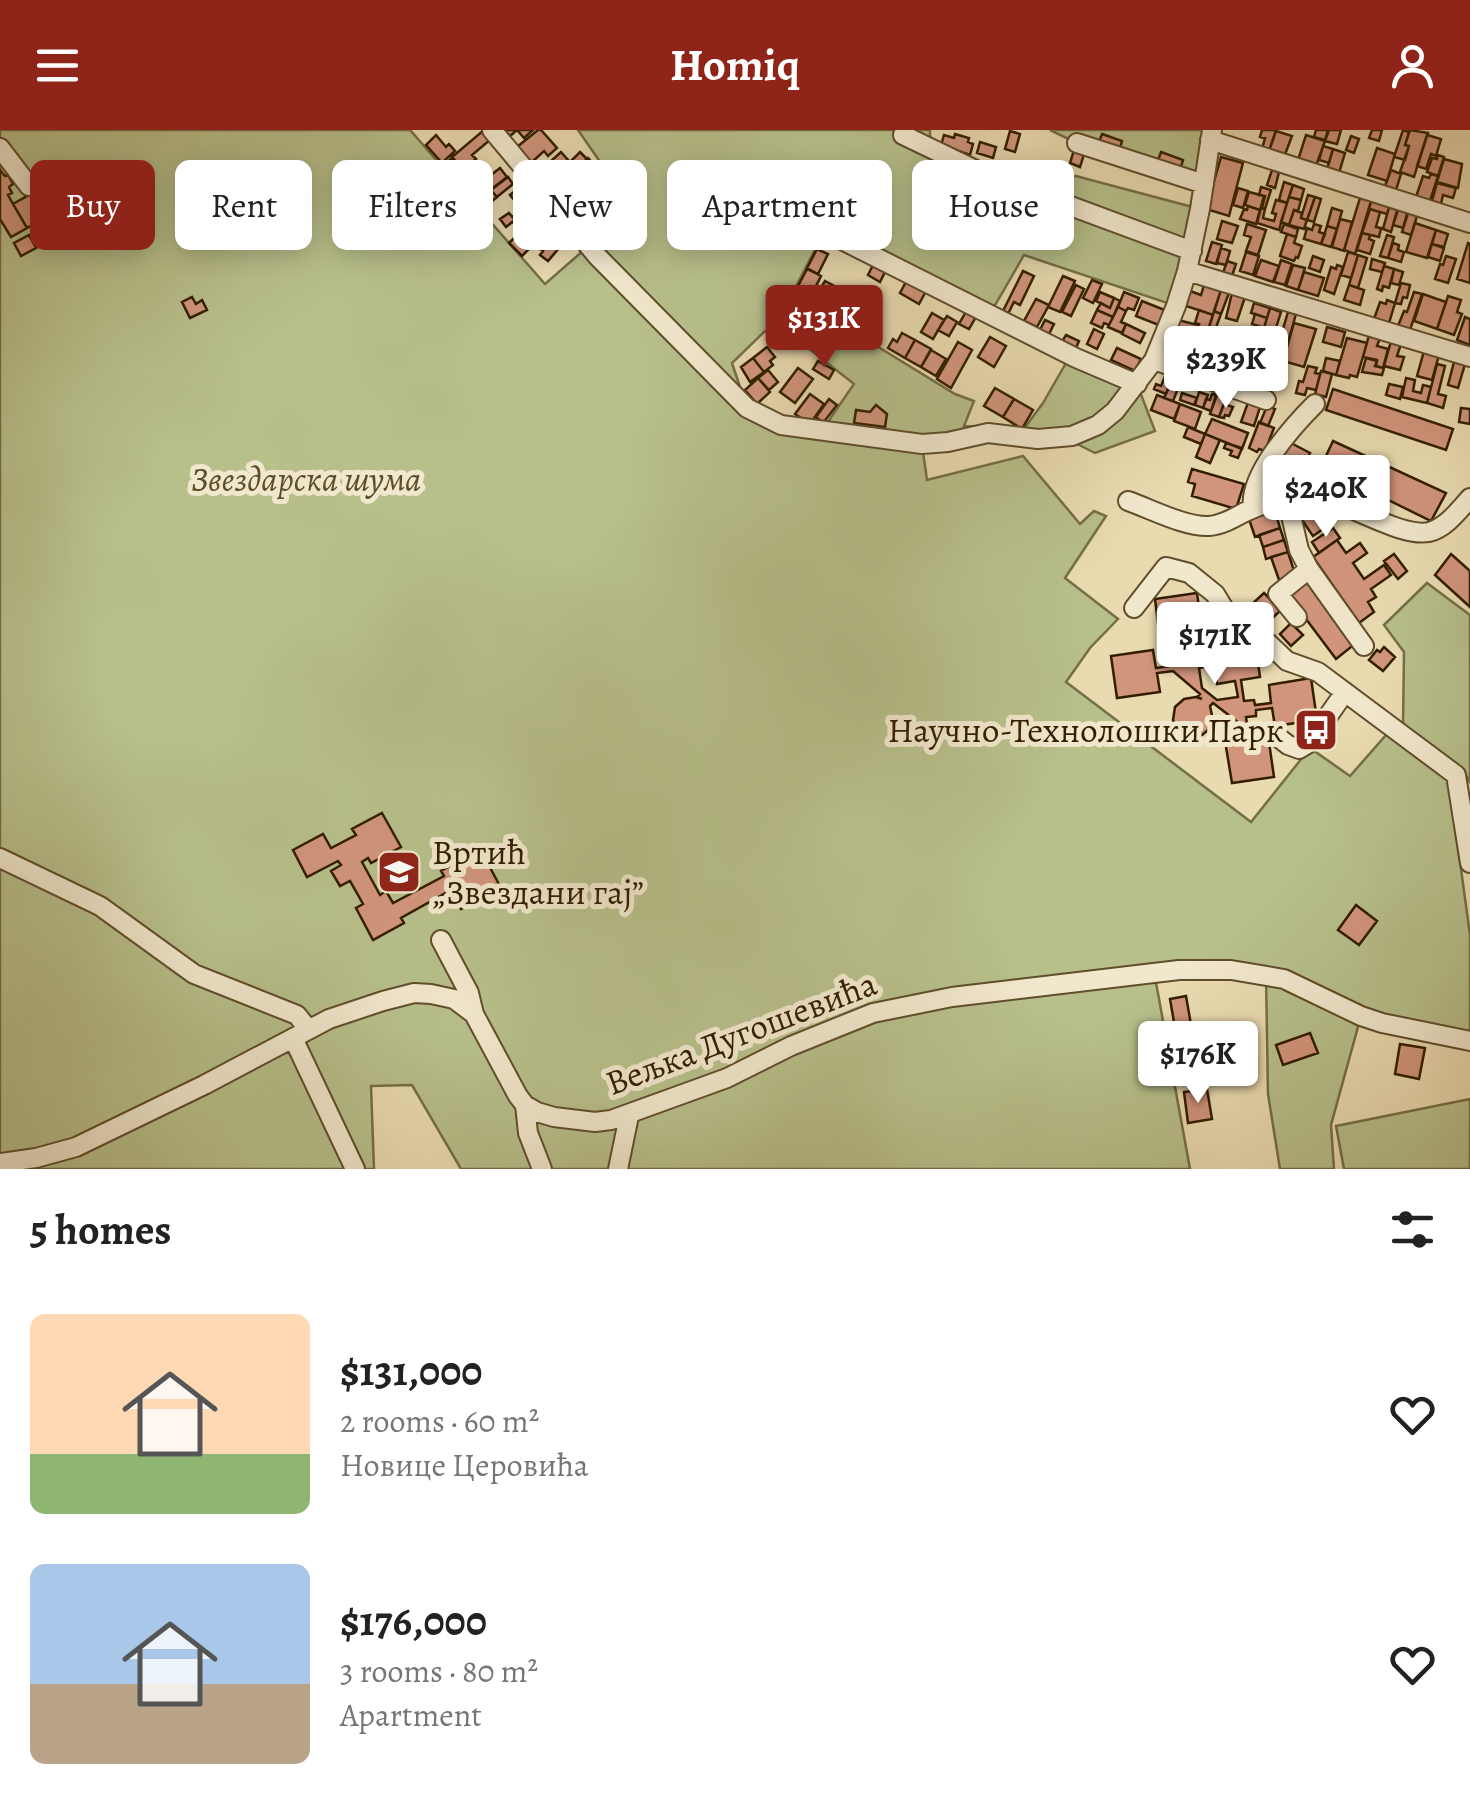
<!DOCTYPE html>
<html lang="en">
<head>
<meta charset="utf-8">
<style>
	:root { --surface:#fff; --page:#f2f2f2; --text:#222; --muted:#767676; --accent:#8f2418 }
	body { margin:0; font-family:Alegreya,serif; background:var(--page); color:var(--text); height:100vh; display:flex; flex-direction:column; font-size:38px; white-space:nowrap }
	* { box-sizing:border-box; margin:0 }
	p { font-size:32px; color:var(--muted) }
	.icon { flex:none; width:55px; height:55px; fill:none; stroke:currentColor; stroke-width:2; stroke-linecap:round; stroke-linejoin:round }
	.map { position:relative; height:1039px; overflow:hidden }
	.panel { display:flex; flex-direction:column; background:var(--surface); flex:1 }
	.panel>* { flex:none }
	.guide { position:absolute; left:30px; top:30px; width:1410px; height:90px; display:flex; gap:20px }
	.price { position:absolute; translate:-50% -85px; padding:0 22px; border-radius:10px; background:#fff; color:#222; font-size:32px; line-height:65px; filter:drop-shadow(0 2px 5px #0008) }
	.price::after { content:''; position:absolute; left:50%; top:60px; width:30px; height:22px; margin-left:-15px; background:inherit; clip-path:polygon(0 0,100% 0,50% 100%) }
	.price.current { background:var(--accent); color:#fff }
	ul { padding:0; list-style:none }
	li { display:flex; align-items:center; gap:30px; height:250px; padding:0 30px }
	li span { display:grid; place-items:center; flex:none; width:280px; height:200px; border-radius:15px; color:#555 }
	li>.icon { margin-inline-start:auto }
	span .icon { width:120px; height:120px; fill:#fffc; stroke-width:1 }
	li b { font-size:42px }
	h2 { display:flex; justify-content:space-between; align-items:center; height:120px; padding:0 30px; font-size:42px }
	.pill { padding:0 35px; border-radius:15px; background:var(--surface); box-shadow:0 5px 25px #0003; font-size:35px; line-height:90px }
	.pill.current { background:var(--accent); color:#fff }
	header { display:flex; justify-content:space-between; align-items:center; height:130px; padding:0 30px; background:var(--accent); color:#fff; font-size:45px; font-weight:700 }
	.map>svg:first-child { display:block }
</style>
</head>
<body>
<header><svg class="icon" aria-label="menu" viewBox="0 0 24 24"><path d="M4 6h16M4 12h16M4 18h16"/></svg>Homiq<svg class="icon" aria-label="person" viewBox="0 0 24 24"><circle cx="12" cy="8" r="4"/><path d="M4 21q1-7 8-7t8 7"/></svg></header>
<div class="map">
<svg width="1470" height="1039" viewBox="0 0 1470 1039">
	<rect width="100%" height="100%" fill="#e9dab0"/>
	<filter id="stains"><feTurbulence type="fractalNoise" baseFrequency=".002" numOctaves="4"/><feColorMatrix values="0 0 0 0 .2 0 0 0 0 .09 0 0 0 0 .02 0 0 0 .5 -.17"/></filter>
	<radialGradient id="worn" r=".72"><stop offset=".6" stop-color="#630" stop-opacity="0"/><stop offset="1" stop-color="#630" stop-opacity=".3"/></radialGradient>
	<path fill="#b7bf8b" stroke="#756e46" stroke-width="2.5" fill-rule="evenodd" d="M0,0H410L545,154L632,78L578,0H930V18L1011,57L1076,46L1200,79L1176,176L1024,125L990,184L1137,254L1155,301L1095,323L1063,307L922,315L927,350L1023,326L1080,394L1094,381L1106,386L1065,448L1118,489L1090,518L1066,552L1251,692L1310,618L1350,646L1387,604L1449,651L1470,805V911L1361,886L1331,995L1334,1039H1280L1268,964L1266,846L1155,847L1190,1039H461L412,955L371,956L374,1039H0ZM824,102L1070,226L1043,273L1024,299L964,296L974,271L955,264L792,164ZM779,195L854,254L823,299L747,278L732,233L764,202Z
		M1050,0H1212L1204,54L1077,13Z
		M1427,453L1470,485V652L1463,640L1403,596L1404,522L1384,495Z
		M1470,969V1039H1344L1336,996Z"/>
	<path fill="#d1957c" stroke="#331e00" stroke-width="2.5" fill-rule="evenodd" d="M484,0L491,9L472,25L476,29L463,39L452,27Z
		M504,0H533L524,8L517,0L510,6Z
		M538,0H541L557,18L548,26L544,21L531,33L517,17Z
		M1262,0H1276L1269,21L1262,19L1265,8L1260,7Z
		M1316,0H1328L1325,10L1314,7Z
		M1329,0H1341L1337,14L1325,11Z
		M1372,0H1382L1379,11L1369,8Z
		M1403,0L1409,2L1405,15L1409,16L1405,30L1394,27Z
		M1410,0L1428,3L1414,47L1400,42L1409,16L1405,15Z
		M1010,1L1020,4L1015,22L1005,19Z
		M1276,1L1292,6L1284,27L1269,21Z
		M955,4L969,8L968,12L973,14L970,25L941,15L944,5L954,8Z
		M1102,4L1122,11L1119,22L1098,15Z
		M436,5L446,17L449,14L455,21L442,33L426,15Z
		M1306,5L1325,11L1316,36L1298,30Z
		M1427,5L1441,9L1436,26L1431,24L1426,39L1417,36Z
		M1351,6L1359,9L1354,23L1346,20Z
		M980,12L996,17L993,28L977,23Z
		M1323,16L1333,19L1329,33L1319,30Z
		M1075,17L1085,21L1080,37L1070,33Z
		M1377,18L1395,24L1387,51L1368,45Z
		M1333,19L1345,23L1339,43L1327,39Z
		M561,22L568,30L549,47L542,39Z
		M580,22L587,29L573,42L567,35Z
		M1161,22L1183,30L1180,40L1157,33Z
		M1438,25L1444,27L1438,46L1427,42L1432,28L1437,29Z
		M1221,27L1243,33L1229,86L1206,79Z
		M452,28L464,42L457,48L445,34Z
		M588,28L600,41L589,51L585,47L575,55L568,47Z
		M1444,29L1462,34L1458,58L1437,52Z
		M500,38L507,47L475,72L468,63Z
		M560,39L575,55L568,62L572,66L564,74L545,53Z
		M0,40L5,46L8,45L13,54L9,57L12,63L8,65L27,98L11,107L0,89Z
		M1272,40L1279,42L1275,58L1267,55Z
		M1391,40L1401,44L1396,60L1385,56Z
		M601,42L610,53L598,64L594,60L584,70L578,63Z
		M1431,44L1438,46L1430,71L1416,67L1423,46L1429,48Z
		M508,47L513,54L497,67L491,60Z
		M467,48L474,57L467,63L460,54Z
		M58,49L71,72L27,98L13,74Z
		M1284,52L1293,55L1287,73L1279,70Z
		M525,53L534,64L519,76L510,65Z
		M1437,53L1456,58L1453,68L1443,65L1441,74L1432,71Z
		M1293,55L1304,59L1301,70L1289,67Z
		M1261,57L1271,60L1265,79L1262,78L1265,66L1259,65Z
		M1238,58L1248,61L1243,78L1233,75Z
		M491,60L497,67L486,76L480,69Z
		M1249,62L1264,66L1260,80L1245,75Z
		M1308,65L1315,67L1307,90L1301,88Z
		M1289,67L1301,70L1298,81L1294,80L1289,95L1281,92Z
		M1315,67L1321,69L1314,92L1307,90Z
		M1360,68L1371,71L1355,124L1344,120Z
		M1372,68L1390,74L1387,84L1369,79Z
		M1276,70L1287,73L1279,100L1257,93L1261,78L1265,79L1263,88L1274,91L1276,84L1272,83Z
		M531,72L542,86L521,103L513,92L517,89L514,86Z
		M1390,74L1398,77L1391,102L1383,99Z
		M1248,76L1260,80L1256,94L1240,89L1244,79L1247,80Z
		M1399,77L1408,80L1403,98L1393,95Z
		M1332,78L1342,81L1337,99L1327,96Z
		M1370,79L1380,82L1376,97L1381,98L1379,107L1362,103Z
		M1294,80L1302,83L1301,88L1307,90L1304,99L1289,95Z
		M1409,80L1418,83L1411,105L1402,102Z
		M509,83L515,90L506,97L500,89Z
		M551,83L558,91L534,114L524,104L538,90L541,93Z
		M1340,89L1352,92L1344,121L1332,117Z
		M1222,91L1238,96L1232,113L1217,109Z
		M1415,93L1436,100L1427,128L1406,122Z
		M1247,94L1266,100L1258,125L1246,121L1251,107L1244,105Z
		M1284,94L1298,99L1296,107L1281,102Z
		M1314,94L1321,96L1319,102L1325,104L1321,114L1304,109L1307,98L1312,100Z
		M1327,96L1337,99L1331,117L1321,114Z
		M1436,100L1448,104L1444,117L1432,114Z
		M551,101L565,111L548,131L540,125L543,121L537,117Z
		M1362,103L1370,105L1369,109L1374,111L1370,124L1357,120Z
		M1287,104L1296,107L1294,113L1302,116L1298,128L1296,127L1294,131L1280,126Z
		M29,105L36,118L21,126L14,113Z
		M1387,105L1394,107L1388,128L1380,126Z
		M516,106L521,111L527,106L534,114L522,126L509,113Z
		M1212,112L1222,115L1216,134L1206,131Z
		M1393,113L1399,115L1398,120L1404,122L1401,132L1388,128Z
		M1468,113L1470,114V153L1457,149Z
		M1432,114L1444,118L1440,131L1428,127Z
		M1221,118L1230,121L1226,135L1217,133Z
		M817,119L828,124L818,144L807,138Z
		M1246,122L1259,126L1253,145L1240,141Z
		M1348,122L1358,125L1351,148L1341,145Z
		M1358,125L1367,128L1358,158L1349,155Z
		M1313,126L1324,130L1320,142L1309,138Z
		M1446,126L1456,129L1448,153L1435,149L1440,134L1443,135Z
		M1372,129L1385,133L1382,142L1370,139Z
		M1261,130L1279,136L1273,152L1255,146Z
		M1281,130L1292,134L1285,155L1274,152Z
		M1227,131L1236,134L1232,146L1223,143Z
		M874,133L886,140L880,152L868,145Z
		M1293,135L1305,138L1298,160L1286,156Z
		M1337,135L1343,137L1334,164L1324,160L1331,137L1336,139Z
		M1384,136L1394,139L1389,158L1383,156L1382,161L1377,159Z
		M807,139L821,146L811,166L797,158Z
		M1394,139L1403,142L1399,155L1391,153Z
		M1023,141L1034,146L1020,175L1014,172L1008,184L1003,181Z
		M1304,142L1324,148L1318,166L1298,160Z
		M1063,146L1075,151L1060,182L1048,177Z
		M907,150L926,161L919,174L900,163Z
		M1092,150L1102,154L1093,173L1083,168Z
		M825,151L844,161L835,177L816,167Z
		M1401,153L1410,155L1407,168L1403,167L1401,174L1395,173Z
		M1076,155L1084,159L1071,186L1062,182Z
		M1204,155L1221,160L1213,185L1186,176L1190,161L1201,165Z
		M1349,155L1364,160L1360,175L1344,170Z
		M1221,160L1229,163L1221,184L1214,181Z
		M844,162L856,168L848,184L836,177Z
		M1100,162L1114,168L1110,178L1096,171Z
		M1124,162L1139,168L1134,180L1128,178L1126,181L1118,177Z
		M1414,162L1422,164L1410,200L1398,196L1404,181L1407,182Z
		M1232,163L1245,167L1237,191L1226,188Z
		M1423,164L1446,172L1437,199L1414,191Z
		M859,166L871,173L860,194L847,187Z
		M1448,166L1461,170L1457,182L1462,184L1454,205L1437,199Z
		M192,167L196,174L202,170L207,180L190,188L182,172Z
		M1114,168L1120,171L1113,187L1097,180L1101,173L1110,178Z
		M1036,169L1049,175L1037,197L1024,191Z
		M1387,170L1395,173L1389,193L1374,189L1380,172L1386,174Z
		M1142,171L1167,181L1161,196L1136,186Z
		M1254,173L1270,178L1267,188L1251,183Z
		M1118,177L1126,181L1121,192L1126,194L1122,203L1108,197Z
		M1270,178L1281,182L1269,220L1255,228Z
		M967,180L977,185L969,199L959,194Z
		M1097,180L1113,187L1109,195L1104,193L1102,198L1091,193Z
		M1199,180L1213,185L1207,203L1197,199L1199,194L1195,193Z
		M1214,181L1221,184L1214,203L1208,201Z
		M1288,182L1296,184L1288,212L1280,209Z
		M932,183L944,190L933,209L921,202Z
		M1255,184L1267,188L1264,198L1252,194Z
		M947,186L957,192L949,206L938,200Z
		M1465,187L1470,189V215L1457,210Z
		M1045,190L1054,194L1048,206L1039,202Z
		M1178,190L1198,195L1195,203L1191,201L1189,206L1174,201Z
		M1294,193L1316,199L1304,237L1283,231Z
		M1126,194L1145,203L1140,213L1122,204Z
		M1327,197L1345,202L1341,217L1323,212Z
		M1094,199L1104,204L1097,219L1087,214Z
		M902,203L915,210L905,228L888,218L893,209L897,212Z
		M1066,205L1079,211L1075,220L1061,213Z
		M1369,205L1380,208L1377,216L1388,219L1383,238L1376,236L1377,230L1363,227Z
		M1210,206L1230,212L1228,217L1248,224L1243,239L1211,228L1215,217L1208,214Z
		M990,207L1006,216L994,237L978,227Z
		M1347,208L1367,213L1357,247L1350,245L1349,248L1336,245Z
		M915,210L931,219L921,237L905,228Z
		M1281,210L1287,212L1280,236L1255,228L1269,220L1274,222L1276,216L1279,217Z
		M1391,211L1401,214L1397,226L1404,227L1400,240L1384,236Z
		M958,212L972,220L951,258L937,249Z
		M1171,212L1191,218L1185,234L1166,227Z
		M1208,214L1215,217L1209,234L1202,231Z
		M767,217L775,227L770,231L773,235L764,242L753,228Z
		M1191,217L1205,222L1201,239L1186,234Z
		M1117,218L1141,229L1135,241L1111,230Z
		M931,220L946,229L936,246L921,237Z
		M1424,221L1439,225L1432,250L1417,246Z
		M753,228L764,242L750,252L741,237Z
		M1326,228L1340,231L1336,245L1323,241Z
		M1366,228L1377,231L1375,236L1384,238L1382,245L1362,242Z
		M1254,229L1266,232L1262,244L1251,240Z
		M818,231L834,240L829,249L813,239Z
		M1454,232L1465,234L1458,258L1448,255Z
		M1437,234L1445,236L1438,264L1446,266L1443,278L1427,273Z
		M1308,236L1317,238L1315,243L1320,244L1316,260L1307,258L1305,265L1296,263L1299,251L1303,252Z
		M798,238L813,249L795,273L780,262Z
		M1264,238L1278,242L1269,267L1256,262Z
		M768,240L778,252L769,260L758,248Z
		M1321,241L1332,244L1326,267L1315,264Z
		M1167,242L1173,244L1166,264L1154,259L1156,254L1161,256Z
		M758,248L770,262L757,274L745,260Z
		M1406,248L1415,250L1413,261L1421,263L1423,255L1431,257L1427,273L1402,267Z
		M1171,253L1179,256L1173,271L1164,268Z
		M1389,254L1403,257L1400,269L1386,265Z
		M995,258L1014,269L1003,287L984,276Z
		M1333,259L1453,299L1446,320L1326,280Z
		M1199,262L1208,265L1203,278L1195,275Z
		M1218,262L1227,265L1219,287L1210,284Z
		M1182,263L1197,268L1194,275L1180,270Z
		M810,264L824,274L810,294L795,284Z
		M1212,264L1216,265L1211,281L1203,278L1206,269L1210,270Z
		M1157,265L1180,274L1174,289L1151,280Z
		M1250,267L1262,271L1254,296L1241,292Z
		M829,269L837,275L823,293L816,287Z
		M1014,269L1033,280L1022,299L1003,287Z
		M1180,274L1201,282L1195,299L1174,291Z
		M1224,274L1233,277L1229,286L1225,285L1224,288L1219,287Z
		M876,275L887,284L885,297L854,293L856,280L870,282Z
		M1267,276L1275,279L1268,296L1260,293Z
		M1461,278L1470,279V294L1459,292Z
		M1212,289L1248,303L1242,319L1205,304Z
		M1259,292L1274,298L1265,321L1259,319L1257,322L1249,318Z
		M1188,297L1205,304L1201,314L1184,307Z
		M1205,304L1220,310L1210,333L1196,327Z
		M1333,311L1446,363L1431,391L1321,337Z
		M1289,312L1310,323L1303,336L1282,325Z
		M1226,313L1242,318L1238,328L1230,325L1232,321L1224,318Z
		M1192,339L1244,354L1236,379L1192,366L1195,354L1188,352Z
		M1320,378L1328,390L1323,393L1326,397L1313,406L1302,390Z
		M1275,381L1280,398L1255,407L1249,389Z
		M1280,398L1284,410L1263,417L1259,405Z
		M1333,398L1340,408L1319,423L1312,412Z
		M1284,410L1288,422L1266,429L1263,417Z
		M1337,410L1346,423L1360,413L1367,423L1353,433L1364,449L1384,435L1391,445L1371,459L1376,467L1368,472L1374,482L1359,493L1313,427Z
		M1288,422L1295,444L1279,450L1271,427Z
		M1394,424L1407,441L1398,449L1384,431Z
		M1451,424L1470,441V477L1435,445Z
		M1306,446L1356,513L1336,529L1285,461Z
		M1197,463L1203,505L1185,507L1187,524L1192,523L1193,533L1214,530L1211,512L1254,505L1260,547L1241,550L1244,571L1254,570L1255,575L1271,573L1269,555L1311,548L1317,590L1275,596L1272,578L1256,580V586L1246,587L1249,608L1268,605L1274,647L1232,653L1225,611L1244,609L1242,593H1239L1213,573L1210,576L1213,590L1207,601L1202,605L1190,607L1178,601L1173,590L1175,577L1184,569L1196,567L1202,569L1197,567L1200,564L1173,541L1157,543L1160,562L1117,568L1111,526L1153,520L1156,538L1177,535L1176,525H1181L1179,508L1160,511L1155,469ZM1215,535L1217,554L1235,551L1238,567L1217,570L1202,558L1199,538Z
		M1264,463L1281,480L1263,497L1252,486L1257,481L1251,475Z
		M1291,493L1303,505L1291,516L1280,504Z
		M1384,517L1395,527L1383,541L1369,530L1377,520L1380,522Z
		M382,683L401,717L371,733L368,728L362,732L380,765L386,761L393,773L444,746L441,741L480,719L501,758L461,779L451,760L401,788L404,793L373,810L356,778L363,774L350,751L340,756L331,741L341,735L338,731L307,747L293,720L323,704L331,718L356,705L352,699Z
		M1356,775L1377,791L1359,815L1338,800Z
		M1186,866L1195,918L1179,921L1170,869Z
		M1245,896L1250,924L1228,928L1223,900Z
		M1310,903L1318,923L1283,935L1276,915Z
		M1400,914L1425,918L1419,949L1395,944Z
		M1207,959L1212,989L1188,993L1184,962Z"/>
	<g fill="none" stroke-linecap="round" stroke-linejoin="round">
		<defs>
			<path id="minor" d="M492,0L598,127L747,278L781,295L922,314L948,312L988,303L1038,309L1072,306L1098,295L1115,281L1154,230L1176,176L1187,141L1200,79L1212,0
				M903,5L984,44L1192,121
				M1210,10L1470,93
				M1077,13L1204,54
				M0,18L29,56
				M824,101L1076,228L1137,254
				M1187,141L1470,227
				M1154,230L1266,270
				M1287,368L1299,420L1309,439L1364,516
				M1128,371C1151,379 1185,397 1209,396C1222,395 1234,388 1245,382C1265,373 1289,365 1312,367C1346,370 1399,408 1429,402C1446,398 1459,380 1470,368
				M1253,378C1248,346 1293,296 1315,274
				M1134,478L1166,437L1189,443L1215,464L1226,482L1252,498L1287,531L1318,542L1456,645L1470,733
				M1297,487L1278,464L1309,439
				M1274,604L1288,615L1299,619L1309,613L1345,562
				M0,728L100,776L194,844L297,885L308,899
				M441,810L469,863L474,884
				M293,908L355,1039
				M525,975L528,1003L542,1039
				M0,1033L36,1028L76,1017L204,955L329,889L383,871L414,863L431,864L454,869L474,884L518,966L525,975L537,982L554,987L595,992L611,990L727,948L791,916L873,883L952,867L1179,840H1231L1284,849L1361,886L1382,893L1470,911
				M618,1039L629,986"/>
		</defs>
		<use href="#minor" stroke="#604d2c" stroke-width="22"/>
		<use href="#minor" stroke="#f1e7cc" stroke-width="18"/>
	</g>
	<defs>
		<symbol id="bus-square" viewBox="-11 -11 22 22"><rect x="-9" y="-9" width="18" height="18" rx="4" fill="#8f2418" stroke="#f1e7cc"/><path d="M-5-6H5V4H4V6H2V4H-2V6H-4V4H-5ZM-3.5-4V0h7V-4ZM-3.5 1.2v1.5H-2V1.2ZM2 1.2v1.5H3.5V1.2Z" fill="#fff"/></symbol>
		<symbol id="school-square" viewBox="-11 -11 22 22"><rect x="-9" y="-9" width="18" height="18" rx="4" fill="#8f2418" stroke="#f1e7cc"/><path d="M0-5L7-2L0 1L-7-2ZM-4 1L0 2.5L4 1V4Q0 6-4 4Z" fill="#fff"/></symbol>
	</defs>
	<g fill-rule="evenodd">
		<use href="#bus-square" x="1291" y="575" width="50" height="50"/>
		<use href="#school-square" x="374" y="717" width="50" height="50"/>
	</g>
	<g text-anchor="middle" stroke-width="10" stroke-linejoin="round" paint-order="stroke">
		<g font-size="35" font-style="italic" fill="#5b4e2a" stroke="#f1e7cc">
			<text x="306" y="361">Звездарска шума</text>
		</g>
		<g font-size="35" fill="#331e00" stroke="#f1e7cc" text-anchor="end">
			<text x="1284" y="612">Научно-Технолошки Парк</text>
			<text x="432" y="734" text-anchor="start">Вртић<tspan x="432" dy="40">„Звездани гај”</tspan></text>
		</g>
		<g font-size="35" fill="#331e00" stroke="#f1e7cc">
			<text transform="translate(741 903) rotate(-21)" y="12">Вељка Дугошевића</text>
		</g>
	</g>
	<rect width="100%" height="100%" filter="url(#stains)"/>
	<rect width="100%" height="100%" fill="url(#worn)"/>
</svg>
<b class="price current" style="left:824px;top:240px">$131K</b>
<b class="price" style="left:1226px;top:281px">$239K</b>
<b class="price" style="left:1326px;top:410px">$240K</b>
<b class="price" style="left:1215px;top:557px">$171K</b>
<b class="price" style="left:1198px;top:976px">$176K</b>
<div class="guide">
<a class="pill current">Buy</a>
<a class="pill">Rent</a>
<a class="pill">Filters</a>
<a class="pill">New</a>
<a class="pill">Apartment</a>
<a class="pill">House</a>
</div>
</div>
<section class="panel">
<h2>5 homes<svg class="icon" aria-label="filters" viewBox="0 0 24 24"><path d="M4 7h16M4 17h16"/><circle cx="9" cy="7" r="2"/><circle cx="15" cy="17" r="2"/></svg></h2>
<ul>
<li><span style="background:linear-gradient(#ffd9b3 70%,#8fb573 0)"><svg class="icon" aria-label="home" viewBox="0 0 24 24"><path d="M3 11l9-7 9 7M6 9v11h12V9"/></svg></span><div><b>$131,000</b><p>2 rooms · 60 m²</p><p>Новице Церовића</p></div><svg class="icon" aria-label="heart" viewBox="0 0 24 24"><path d="M12 20l-8-8c-3-5 5-10 8-4 3-6 11-1 8 4z"/></svg></li>
<li><span style="background:linear-gradient(#a9c7e8 60%,#b9a48a 0)"><svg class="icon" aria-label="home" viewBox="0 0 24 24"><path d="M3 11l9-7 9 7M6 9v11h12V9"/></svg></span><div><b>$176,000</b><p>3 rooms · 80 m²</p><p>Apartment</p></div><svg class="icon" aria-label="heart" viewBox="0 0 24 24"><path d="M12 20l-8-8c-3-5 5-10 8-4 3-6 11-1 8 4z"/></svg></li>
</ul>
</section>
</body>
</html>
